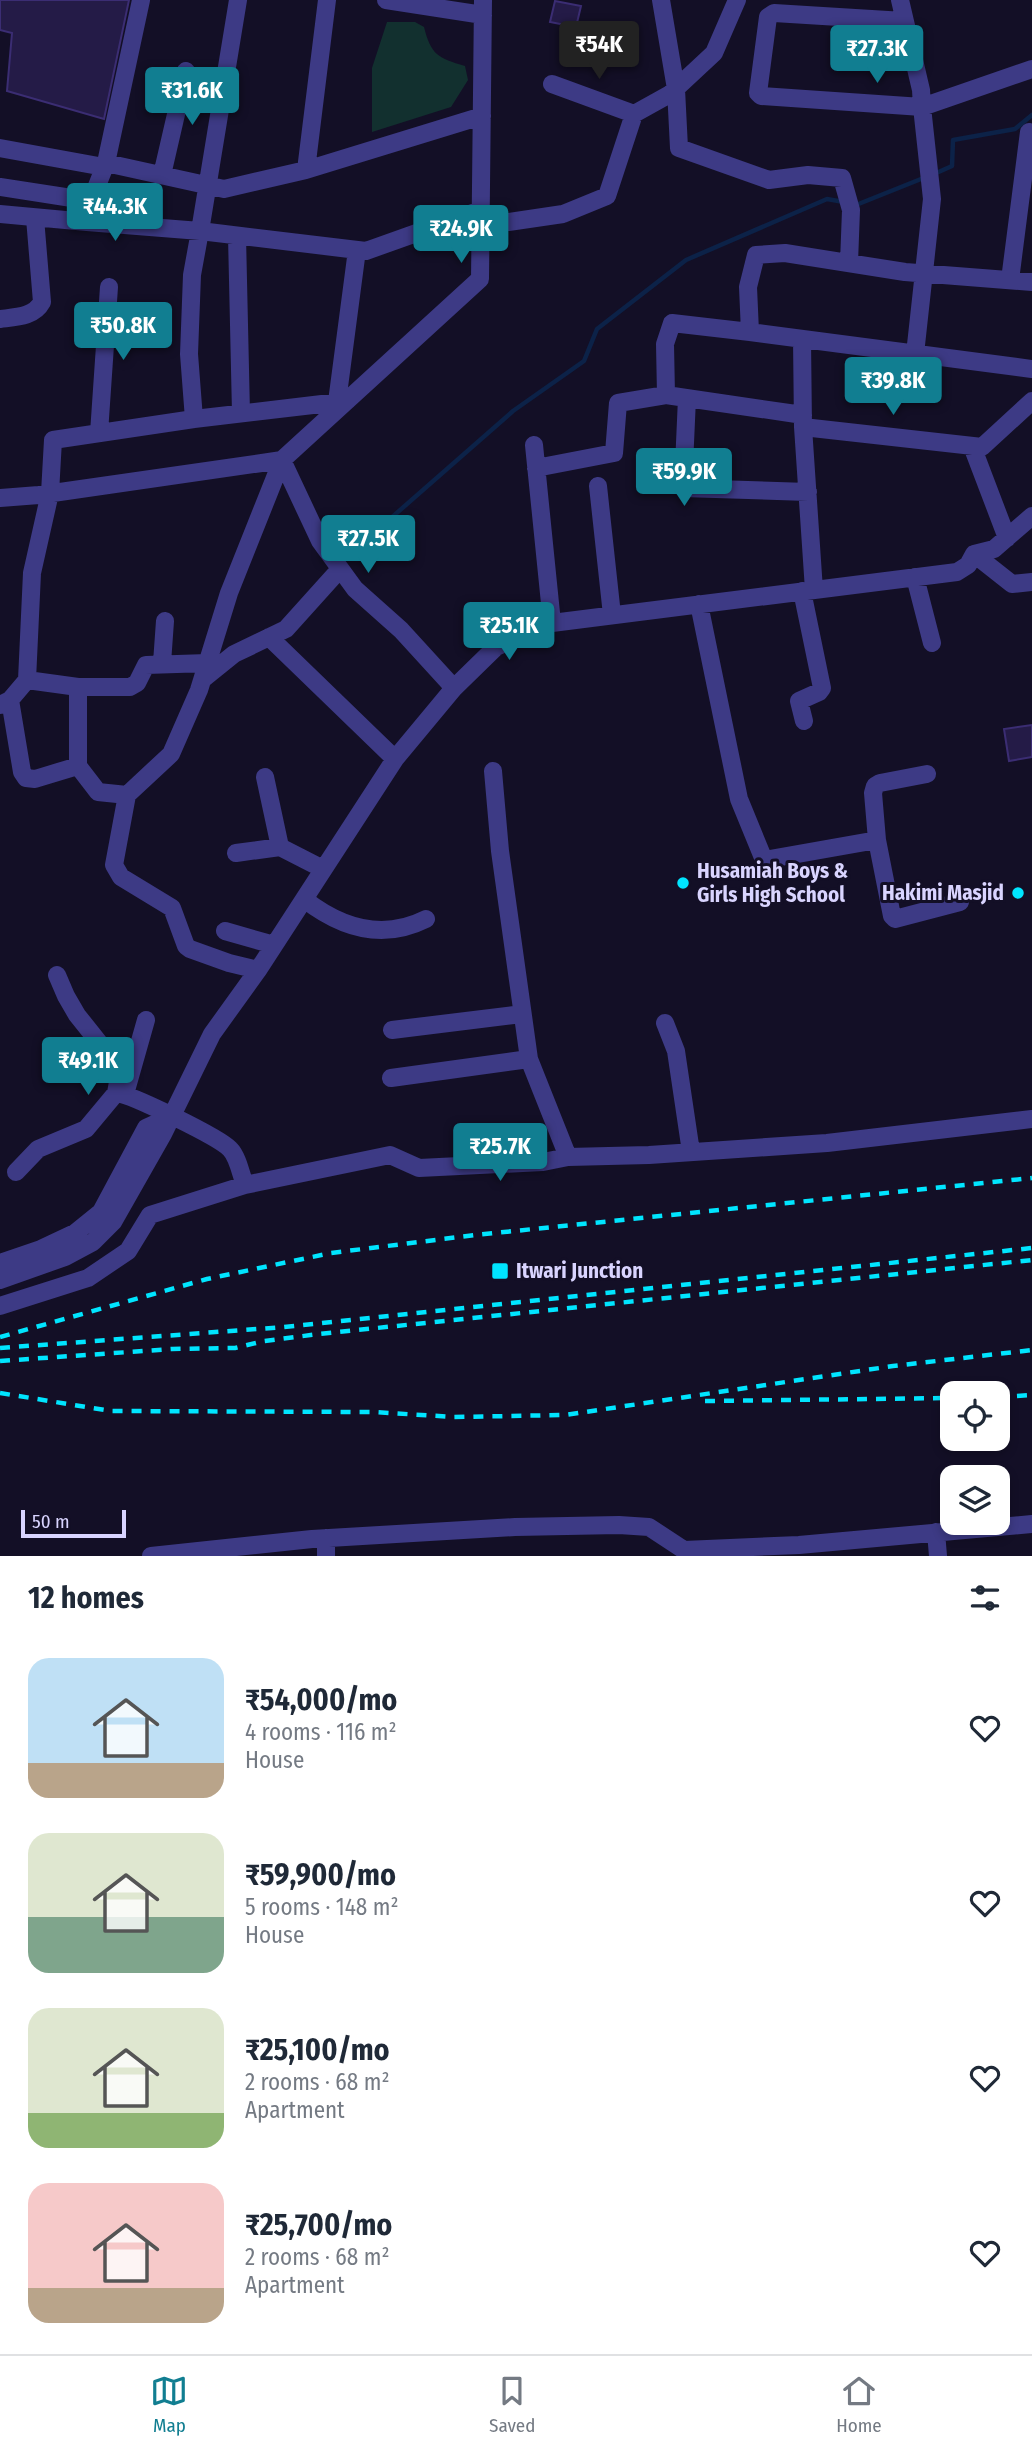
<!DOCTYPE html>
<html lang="en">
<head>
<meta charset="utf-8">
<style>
	:root { --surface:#fff; --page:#f2f2f3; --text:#1f2937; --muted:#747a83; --line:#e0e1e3; --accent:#117e91 }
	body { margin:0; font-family:"Fira Sans Condensed",sans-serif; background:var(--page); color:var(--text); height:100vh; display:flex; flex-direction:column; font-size:26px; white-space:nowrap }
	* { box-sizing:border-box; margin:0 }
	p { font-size:23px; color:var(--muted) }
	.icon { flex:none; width:38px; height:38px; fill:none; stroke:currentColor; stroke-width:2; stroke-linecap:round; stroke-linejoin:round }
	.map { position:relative; height:1556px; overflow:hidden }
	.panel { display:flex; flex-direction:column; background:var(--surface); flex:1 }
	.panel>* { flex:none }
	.controls { position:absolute; left:940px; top:1381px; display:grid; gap:14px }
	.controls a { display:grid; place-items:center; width:70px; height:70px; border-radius:14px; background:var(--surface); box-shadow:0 4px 10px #0003; font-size:35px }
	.scale { position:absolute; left:21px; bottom:18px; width:105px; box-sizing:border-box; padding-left:7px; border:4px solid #d9d4ff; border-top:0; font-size:19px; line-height:24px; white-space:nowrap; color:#d9d4ff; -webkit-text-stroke:5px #130f26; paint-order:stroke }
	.price { position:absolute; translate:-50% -60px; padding:0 16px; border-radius:7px; background:var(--accent); color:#fff; font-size:23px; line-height:46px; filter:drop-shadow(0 2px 4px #0008) }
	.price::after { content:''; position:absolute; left:50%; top:42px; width:21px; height:16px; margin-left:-10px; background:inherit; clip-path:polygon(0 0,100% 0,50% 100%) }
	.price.on { background:#222; color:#fff }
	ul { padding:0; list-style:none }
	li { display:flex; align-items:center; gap:21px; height:175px; padding:0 28px }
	li span { display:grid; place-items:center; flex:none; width:196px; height:140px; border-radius:21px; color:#555 }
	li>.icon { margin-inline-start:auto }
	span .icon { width:84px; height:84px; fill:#fffc; stroke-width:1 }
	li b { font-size:30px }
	h2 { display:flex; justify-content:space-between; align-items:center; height:84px; padding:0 28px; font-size:30px }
	.dock { display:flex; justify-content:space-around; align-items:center; height:98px; border-top:2px solid var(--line); background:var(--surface); font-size:19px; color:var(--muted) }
	.dock a { display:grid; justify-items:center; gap:4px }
	.dock .on { color:var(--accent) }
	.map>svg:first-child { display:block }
</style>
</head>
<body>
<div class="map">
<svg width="1032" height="1556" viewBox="0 0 1032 1556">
	<rect width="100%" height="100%" fill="#130f26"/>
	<path fill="#12302f" d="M387,22H415L424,27C431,55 438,58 465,66L468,80L451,107L372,132V68Z"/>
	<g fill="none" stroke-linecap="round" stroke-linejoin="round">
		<path stroke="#0c2248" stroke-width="4.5" d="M934,174L952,166L953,140L1015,129L1032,115
			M853,204L856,205L926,177
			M358,547L513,411L584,361L597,329L686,260L827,199L844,202"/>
	</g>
	<path fill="#241b47" stroke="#3b2d73" stroke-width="2" d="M0,0H129L104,119L7,91L12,33L0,30Z
		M555,1L581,6L576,27L550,22Z
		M1032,725V757L1009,761L1004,729Z"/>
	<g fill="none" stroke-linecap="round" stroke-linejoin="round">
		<path stroke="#3d3a85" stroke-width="18" d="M238,0L200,231L366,251L481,210
			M386,0L483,15
			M661,0L676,89L679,148L769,180L808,175L842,178L851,210L849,263
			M900,0L921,90L922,107L761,96L758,93L768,17L774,13L904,21
			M552,84L634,114
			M0,148L104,167
			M106,163L224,189L306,170L482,116
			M306,170L327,0
			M162,175L186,71
			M0,187L91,201L106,163L141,0
			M91,201L87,222L200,231L192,275L189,354L194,419L347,401
			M0,214L87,222
			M481,226L563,214L607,196L634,114L670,94L714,53L737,0
			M237,236L241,413
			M1010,280L1029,132
			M1032,282L905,272L785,253L756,255L748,287L750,332L1032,369
			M0,319C16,317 34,317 42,302L35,218
			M750,332L672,323L665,344L666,395L803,415
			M802,339L803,427L982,447L1032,401
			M915,354L932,199L922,107L1032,69
			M687,398L683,488L808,492
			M337,402L357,250
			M803,427L814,590
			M99,433L109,287
			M534,445L552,623
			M972,446L1007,538
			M282,460L320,541L355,589L401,630L454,688
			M536,468L614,453L618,403L666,395
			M598,486L612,615
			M0,498L39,495L282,460
			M974,554L1012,584L1032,582
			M915,577L932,643
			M802,591L822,688L819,692L799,701L804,721
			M699,604L739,799L764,860L877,840
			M269,637L395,759
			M162,663L165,621
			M203,679L234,654L286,629L340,569
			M27,680L78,687H130L137,683L146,665L208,663
			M78,687V766L98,792L127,795L171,754L199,690L229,593L282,460L480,279L483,0
			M10,700L22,772L26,778L35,779L78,766
			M0,705L10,700L27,680L32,573L50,493L53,440L194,419
			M493,771L500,851L529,1059L568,1157
			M927,774L880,783L875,786L873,793L877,840L892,916L895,919L960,902
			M265,777L280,847
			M127,795L114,865L121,877L172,908L186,946L190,949L229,963L258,970
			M236,853L280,847L323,869
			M304,899C341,928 382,941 426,919
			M225,931L274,945
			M57,975L66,996L77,1015L116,1064L119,1076L116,1093
			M665,1023L676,1051L691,1152
			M392,1030L522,1014
			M391,1078L529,1059
			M125,1094L146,1020
			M16,1172L38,1149L86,1129L116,1093C131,1094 220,1138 230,1149C238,1157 241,1175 245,1185
			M0,1263L41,1249L75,1233L101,1212L146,1128L172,1116
			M0,1280L65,1257L93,1242L113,1222L163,1134L212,1034L258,970L395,759L454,688L496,647L552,623L957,572L968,565L974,554L994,549L1032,516
			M0,1306L88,1278L128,1251L150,1215L245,1185L390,1155L419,1168L543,1162L568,1157L649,1155L827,1143L1032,1119
			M936,1532L938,1556
			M326,1538V1556
			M151,1556L312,1539L515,1527L619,1525L649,1527L684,1550
			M686,1556L684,1550L799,1545L1032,1524"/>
		<path stroke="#00e5ff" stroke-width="4.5" stroke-dasharray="10 9" stroke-linecap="butt" d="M0,1337L207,1279L331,1253L475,1235L1032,1178
			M0,1348L284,1327L1032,1248
			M0,1361L172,1349L235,1348L264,1341L319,1334L1032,1260
			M0,1393L111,1411L373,1412L454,1417L565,1415L893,1366L1032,1350
			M998,1397L1032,1395
			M705,1401L952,1398"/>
	</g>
	<g fill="#00e5ff" stroke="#130f26" stroke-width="2.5">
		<circle cx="683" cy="883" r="7"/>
		<circle cx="1018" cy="893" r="7"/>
		<rect x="491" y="1262" width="18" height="18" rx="3.5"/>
	</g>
	<g text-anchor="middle" stroke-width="6" stroke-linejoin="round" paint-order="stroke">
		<g font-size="21" font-weight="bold" fill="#d9d4ff" stroke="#130f26" text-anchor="start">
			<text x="697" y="878">Husamiah Boys &amp;<tspan x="697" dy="24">Girls High School</tspan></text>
			<text x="1004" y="900" text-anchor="end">Hakimi Masjid</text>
			<text x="516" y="1278">Itwari Junction</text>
		</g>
	</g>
</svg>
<div class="controls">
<a><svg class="icon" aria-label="locate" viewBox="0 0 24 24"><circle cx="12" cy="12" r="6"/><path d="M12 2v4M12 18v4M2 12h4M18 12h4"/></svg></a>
<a><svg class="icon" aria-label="layers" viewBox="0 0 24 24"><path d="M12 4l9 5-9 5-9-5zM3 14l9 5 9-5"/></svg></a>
</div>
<div class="scale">50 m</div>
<b class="price on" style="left:599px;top:81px">₹54K</b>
<b class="price" style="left:877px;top:85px">₹27.3K</b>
<b class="price" style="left:192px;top:127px">₹31.6K</b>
<b class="price" style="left:115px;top:243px">₹44.3K</b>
<b class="price" style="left:461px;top:265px">₹24.9K</b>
<b class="price" style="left:123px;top:362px">₹50.8K</b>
<b class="price" style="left:893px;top:417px">₹39.8K</b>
<b class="price" style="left:684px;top:508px">₹59.9K</b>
<b class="price" style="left:368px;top:575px">₹27.5K</b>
<b class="price" style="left:509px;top:662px">₹25.1K</b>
<b class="price" style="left:88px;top:1097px">₹49.1K</b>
<b class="price" style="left:500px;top:1183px">₹25.7K</b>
</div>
<section class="panel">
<h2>12 homes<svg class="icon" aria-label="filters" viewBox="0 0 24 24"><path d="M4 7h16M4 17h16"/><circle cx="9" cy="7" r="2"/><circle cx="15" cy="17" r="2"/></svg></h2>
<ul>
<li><span style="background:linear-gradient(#bfe0f5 75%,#b9a48a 0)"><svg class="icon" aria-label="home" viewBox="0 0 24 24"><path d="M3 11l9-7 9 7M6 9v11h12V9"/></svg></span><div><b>₹54,000/mo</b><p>4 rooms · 116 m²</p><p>House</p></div><svg class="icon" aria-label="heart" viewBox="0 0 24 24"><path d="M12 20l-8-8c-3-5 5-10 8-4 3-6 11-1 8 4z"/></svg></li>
<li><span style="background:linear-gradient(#dfe7d0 60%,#7fa58c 0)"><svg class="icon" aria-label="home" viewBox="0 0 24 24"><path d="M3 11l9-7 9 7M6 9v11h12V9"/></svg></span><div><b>₹59,900/mo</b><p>5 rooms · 148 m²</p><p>House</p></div><svg class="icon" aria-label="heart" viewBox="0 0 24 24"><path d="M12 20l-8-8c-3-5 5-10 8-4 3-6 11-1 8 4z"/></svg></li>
<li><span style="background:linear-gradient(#dfe7d0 75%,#8fb573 0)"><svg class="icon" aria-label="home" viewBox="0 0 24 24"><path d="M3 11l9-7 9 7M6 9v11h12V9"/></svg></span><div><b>₹25,100/mo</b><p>2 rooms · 68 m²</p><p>Apartment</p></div><svg class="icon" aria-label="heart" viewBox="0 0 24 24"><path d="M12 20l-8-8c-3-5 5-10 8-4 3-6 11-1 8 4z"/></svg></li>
<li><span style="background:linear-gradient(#f6c9c9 75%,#b9a48a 0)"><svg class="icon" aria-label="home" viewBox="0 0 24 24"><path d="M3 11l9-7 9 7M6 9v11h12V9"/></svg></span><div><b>₹25,700/mo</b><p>2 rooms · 68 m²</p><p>Apartment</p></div><svg class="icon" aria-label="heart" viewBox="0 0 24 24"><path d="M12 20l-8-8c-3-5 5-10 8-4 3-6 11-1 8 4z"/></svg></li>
</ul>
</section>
<nav class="dock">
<a class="on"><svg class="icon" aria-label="map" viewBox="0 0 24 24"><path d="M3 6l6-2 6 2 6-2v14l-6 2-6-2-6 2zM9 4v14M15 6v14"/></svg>Map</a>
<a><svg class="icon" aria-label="saved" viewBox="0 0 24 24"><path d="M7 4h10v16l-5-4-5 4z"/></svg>Saved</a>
<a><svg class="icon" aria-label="home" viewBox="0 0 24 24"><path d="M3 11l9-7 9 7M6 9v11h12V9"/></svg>Home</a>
</nav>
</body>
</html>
